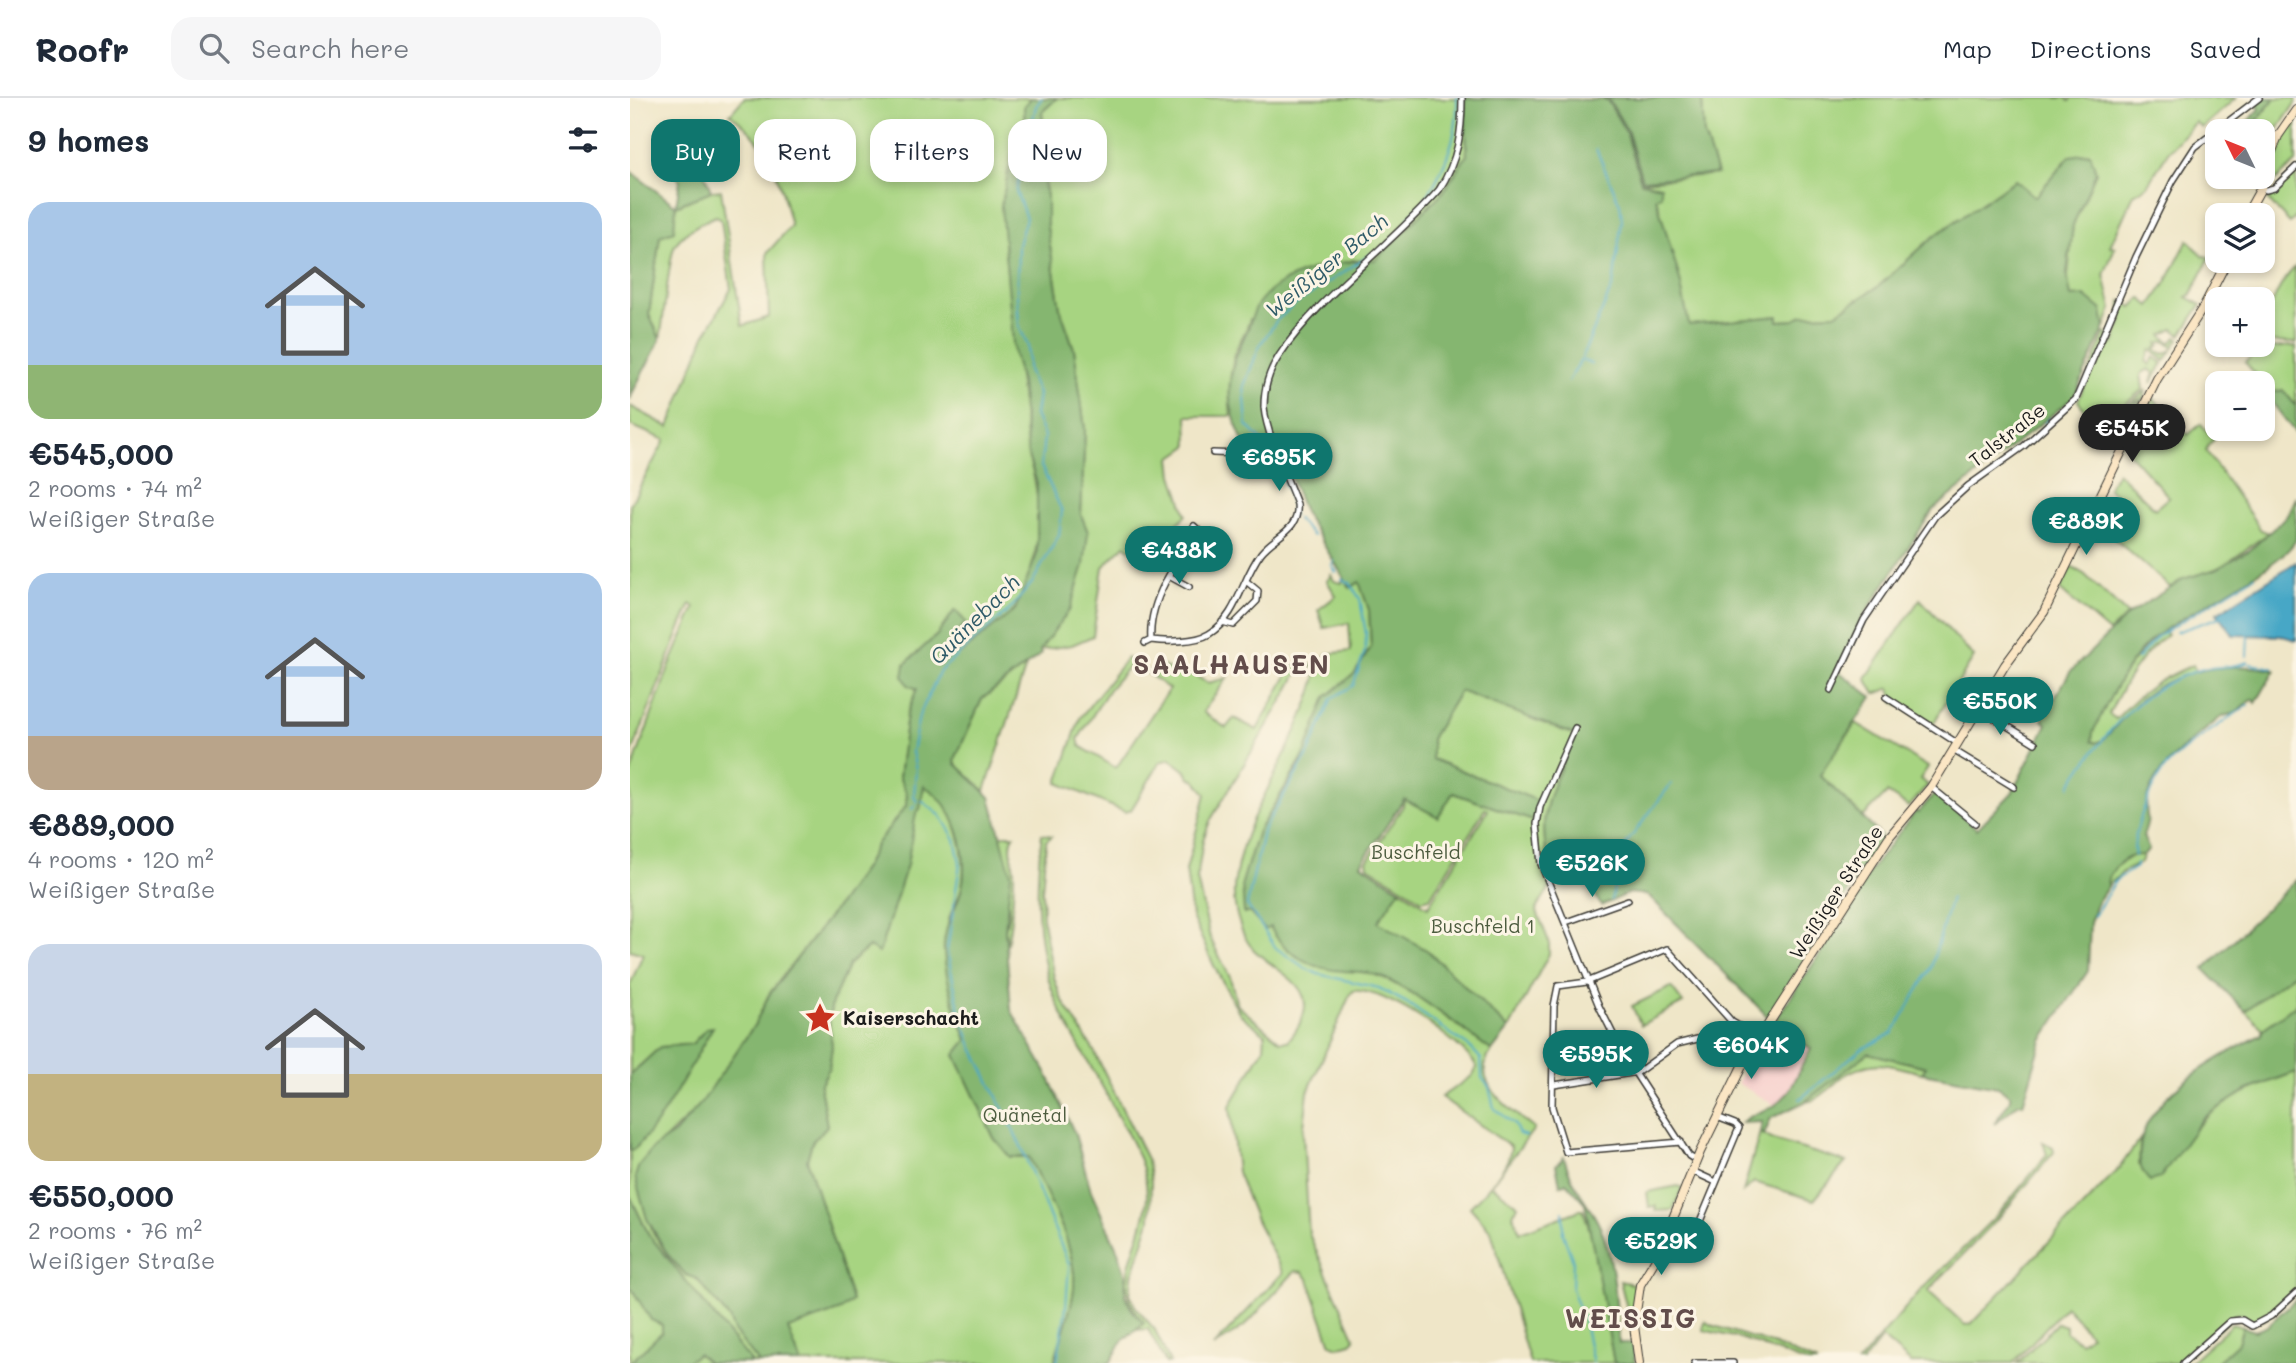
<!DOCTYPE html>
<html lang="en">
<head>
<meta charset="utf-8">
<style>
	:root { --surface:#fff; --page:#f6f6f7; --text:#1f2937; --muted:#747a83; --line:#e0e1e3; --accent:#0f766e }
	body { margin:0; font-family:Mali,sans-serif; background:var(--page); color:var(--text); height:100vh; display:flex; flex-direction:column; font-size:26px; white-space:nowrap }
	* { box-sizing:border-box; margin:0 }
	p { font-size:23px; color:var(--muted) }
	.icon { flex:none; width:38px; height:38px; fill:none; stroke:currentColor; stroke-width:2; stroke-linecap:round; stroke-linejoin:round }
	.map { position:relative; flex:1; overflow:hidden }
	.drawer { display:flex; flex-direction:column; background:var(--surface); width:630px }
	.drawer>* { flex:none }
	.top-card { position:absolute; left:21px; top:21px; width:665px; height:63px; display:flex; gap:14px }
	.needle { width:46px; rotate:313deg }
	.tools { position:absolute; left:1575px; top:21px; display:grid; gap:14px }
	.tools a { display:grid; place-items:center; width:70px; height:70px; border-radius:14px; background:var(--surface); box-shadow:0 4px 10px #0003; font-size:35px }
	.price { position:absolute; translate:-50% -60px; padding:0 16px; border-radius:24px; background:var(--accent); color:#fff; font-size:23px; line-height:46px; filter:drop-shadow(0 2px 4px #0008) }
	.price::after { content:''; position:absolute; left:50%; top:42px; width:21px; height:16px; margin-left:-10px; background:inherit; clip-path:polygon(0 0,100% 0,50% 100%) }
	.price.active { background:#222; color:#fff }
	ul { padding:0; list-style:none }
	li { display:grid; align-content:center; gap:14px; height:371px; padding:0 28px }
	li span { display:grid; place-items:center; height:217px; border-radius:21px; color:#555 }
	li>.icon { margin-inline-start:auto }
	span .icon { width:126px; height:126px; fill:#fffc; stroke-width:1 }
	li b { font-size:30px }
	h2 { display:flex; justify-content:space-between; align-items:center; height:84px; padding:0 28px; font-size:30px }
	.chip { padding:0 24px; border-radius:21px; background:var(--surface); box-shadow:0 4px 10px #0003; font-size:24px; line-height:63px }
	.chip.active { background:var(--accent); color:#fff }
	header { display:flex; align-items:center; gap:42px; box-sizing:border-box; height:98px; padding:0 35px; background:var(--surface); border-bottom:2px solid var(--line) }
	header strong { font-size:33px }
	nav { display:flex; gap:38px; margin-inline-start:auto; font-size:24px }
	.search { width:490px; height:63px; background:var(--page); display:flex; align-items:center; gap:18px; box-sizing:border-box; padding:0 24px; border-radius:21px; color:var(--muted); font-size:26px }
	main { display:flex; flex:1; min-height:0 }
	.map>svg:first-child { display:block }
</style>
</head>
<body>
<header>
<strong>Roofr</strong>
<div class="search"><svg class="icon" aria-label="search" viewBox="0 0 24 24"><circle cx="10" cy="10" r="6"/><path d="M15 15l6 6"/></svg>Search here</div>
<nav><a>Map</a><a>Directions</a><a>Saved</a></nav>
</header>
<main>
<section class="drawer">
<h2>9 homes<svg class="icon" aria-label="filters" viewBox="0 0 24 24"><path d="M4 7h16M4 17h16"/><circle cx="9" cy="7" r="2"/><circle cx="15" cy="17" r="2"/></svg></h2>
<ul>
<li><span style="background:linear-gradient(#a9c7e8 75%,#8fb573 0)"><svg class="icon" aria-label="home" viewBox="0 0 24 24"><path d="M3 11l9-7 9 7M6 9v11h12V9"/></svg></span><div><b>€545,000</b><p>2 rooms · 74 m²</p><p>Weißiger Straße</p></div></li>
<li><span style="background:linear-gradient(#a9c7e8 75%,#b9a48a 0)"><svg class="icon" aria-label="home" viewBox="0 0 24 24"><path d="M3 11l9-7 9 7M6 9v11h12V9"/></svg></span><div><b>€889,000</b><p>4 rooms · 120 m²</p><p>Weißiger Straße</p></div></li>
<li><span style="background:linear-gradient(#c9d6e8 60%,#c2b280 0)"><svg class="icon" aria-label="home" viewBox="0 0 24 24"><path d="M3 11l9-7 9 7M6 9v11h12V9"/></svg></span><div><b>€550,000</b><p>2 rooms · 76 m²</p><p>Weißiger Straße</p></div></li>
</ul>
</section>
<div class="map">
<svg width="1666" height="1265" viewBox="0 0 1666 1265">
	<rect width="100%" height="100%" fill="#fcf5e5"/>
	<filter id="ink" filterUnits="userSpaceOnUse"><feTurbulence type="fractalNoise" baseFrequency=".0143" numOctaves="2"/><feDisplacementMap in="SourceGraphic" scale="14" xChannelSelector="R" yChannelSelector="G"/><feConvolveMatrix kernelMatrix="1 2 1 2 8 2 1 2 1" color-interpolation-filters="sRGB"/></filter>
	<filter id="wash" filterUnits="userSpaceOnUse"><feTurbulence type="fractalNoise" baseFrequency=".00686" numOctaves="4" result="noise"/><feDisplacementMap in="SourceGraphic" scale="28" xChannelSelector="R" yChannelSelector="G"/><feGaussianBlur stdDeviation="1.57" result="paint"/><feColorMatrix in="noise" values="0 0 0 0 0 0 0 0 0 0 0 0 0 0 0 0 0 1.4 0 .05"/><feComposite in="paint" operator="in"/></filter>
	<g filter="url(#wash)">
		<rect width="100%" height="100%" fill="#efe6c8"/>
		<path fill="#f7d0cd" d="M1144,924L1160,936L1208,948L1145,1007L1107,985Z"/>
		<path fill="#a7d481" stroke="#62784e" stroke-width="2" fill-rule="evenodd" d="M114,0H401L394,8L395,35L374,147L398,358C413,403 412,451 393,494C390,500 388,508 383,513C367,530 346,543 328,557L319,546L325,512L307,537L275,566L287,590L277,616L269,679L277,696L276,708L247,745L235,769L209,806L139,896L125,926L72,1005L9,1067L22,1133L38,1157L56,1177L67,1181L99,1220L104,1233L129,1265H122L19,1137L0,1098V1054L7,1049L77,930L62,946C34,946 20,957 0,977V887L13,856L0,852V677L39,569L65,509L61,506L52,526L0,660V407L35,342L0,327V308L39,329L75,237L101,191L91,122L86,118C72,124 54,133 45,147C39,156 34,222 30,241L19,216L30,138L46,108L81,93L91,92L112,228L139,219L137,155L161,128C149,79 142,48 100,16Z
			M427,0H835L837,57L813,94L745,162H722L620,221C617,233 610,241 606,252C600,273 598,296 601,318H557L558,348L541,360L543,377L556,417L513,462L495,447L473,469L463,538L442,547L410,552L440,511L458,435L451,417L455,331L444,251L430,210L417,129V98L409,60L414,35L412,14Z
			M974,0H978L998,34L1006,73L1014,83L1087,76L1074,37L1072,0H1436L1439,3L1442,0H1606L1572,30L1565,24L1538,54L1517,88L1504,96L1480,148L1485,149L1474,177L1482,211L1475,229L1472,222L1441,199L1437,188L1443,127L1466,74L1459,55L1440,59L1405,99L1385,82L1303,139L1249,188L1205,216L1173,217L1165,222L1148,223L1147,218L1058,228L1050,182L1026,100L1030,88L1011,84C996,56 997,26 974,0Z
			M1645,0H1666V4L1644,37L1633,65V33H1618Z
			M1666,21V64L1640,88L1636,85L1655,36Z
			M1666,72V119L1660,125L1637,101Z
			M1558,142L1573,158L1580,159L1561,197L1557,199L1571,207L1551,237L1543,231L1532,237L1541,245L1546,239L1549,241L1543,249L1535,243L1528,245L1530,247L1525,251L1534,256L1542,252L1535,263L1521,252L1516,263L1520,267L1524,259L1533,265L1521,285L1524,275L1519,271L1511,276L1513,291L1463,333L1466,327L1448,303L1475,235L1481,238V246H1484L1492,221L1490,219L1491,203L1502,209L1511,200L1520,208L1535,186Z
			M1665,169L1666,245L1640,244L1628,249L1633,247C1633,222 1647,187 1665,169Z
			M1666,248V308L1653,292L1636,296L1633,285L1615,264C1631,250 1644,249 1666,248Z
			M1516,292L1513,300L1505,304L1507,306L1514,301L1506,319L1507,312L1498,308L1492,327L1495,324L1501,328L1493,346L1474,328Z
			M1523,300L1558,337L1571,326L1582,339L1596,331L1579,346L1576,353L1631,432L1639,435C1621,446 1607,460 1588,470C1572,478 1556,479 1542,491L1462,421L1472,403L1497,426L1507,416L1478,390L1487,374L1525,411L1539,399L1498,354Z
			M1441,469L1454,476L1498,517L1479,534L1430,492Z
			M701,477L704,483L712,485L713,480L720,490L729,483L739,512L741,549L628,733L612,785L620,815L639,829L666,858L689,869L737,874L754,880L794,903L862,953C837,983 882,1012 904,1031L861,1087L888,1107L883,1117L890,1134L953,1111L964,1147L984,1265H900L861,1133L840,1109C854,1095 880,1069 881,1049L811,999L842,978L847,969C832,943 752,889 723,893L719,899L678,994L673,1036L679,1136L725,1241L721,1245L707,1249L701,1246L678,1181L673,1174L665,1173L616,1227L583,1249L653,1175L626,1122L607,1074L600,1008L634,950L635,936L610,916L584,868L562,819L556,772L576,696L565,682L559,680L556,673L540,661L530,664L501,712L495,714L428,685L450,620L497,560L525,577L531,567L550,577L558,574L578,585L597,580L573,614L596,630L604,620L627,632L663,567H688L697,556L721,553L719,525L694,530L688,512L706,498L697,483ZM499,568L512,571L539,591L486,670L450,648L448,641L479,591ZM685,569C694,589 632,699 621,725C613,744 608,762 605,782C601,802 609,837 624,852C655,881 700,892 658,943H650L607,907L600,879L580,840L567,781L573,742L580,723L658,593L670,570Z
			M1290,501L1344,559L1303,626L1264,604L1260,590L1245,596L1236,580Z
			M1534,533L1537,537C1510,556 1493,587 1479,616L1486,621C1514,591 1526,583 1563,567L1566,574L1524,591L1473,642L1466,645L1461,642C1467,613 1508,547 1534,533Z
			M396,568L355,693L326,666L325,661L352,601Z
			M830,593L945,637C920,696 902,717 924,783L906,811L919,844V856L879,931L798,853L747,824L770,791L798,809L858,712L855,711L800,800L792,802L738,768L737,763L773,708L774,701L823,695L903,723L908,703L802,661V639Z
			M1226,625L1298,669L1290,681L1298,687L1279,709L1257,695L1233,719L1189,677Z
			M294,688C325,702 340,761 331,792C328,804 318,815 318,827C317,866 323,906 337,942L325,957L364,1040L380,1059L399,1058C416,1098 448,1147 444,1191C441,1216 430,1242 424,1265H171L158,1231L222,1203L177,1062L182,1044L197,1028L190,988L199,970L202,948L199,922L202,904L219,866L239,849L247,852L286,715L290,710Z
			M412,736L422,738L416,743L412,792L413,824L424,880L431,900L464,953L517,1061L521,1084L520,1122L502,1178L500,1196L505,1208L525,1232L540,1265H536L518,1231L507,1232L514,1225C468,1177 531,1135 514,1075C508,1051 493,1029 482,1007C463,968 435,930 421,889C405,839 405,787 412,736Z
			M371,737H384C377,749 385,766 384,780C383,802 382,825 377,846L375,832L379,814Z
			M1504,756L1513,757L1511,765L1494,773L1479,787L1477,784L1482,771Z
			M1666,874V907L1633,931L1615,913Z
			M1041,889L1053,905L1011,927L1002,908Z
			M1238,955L1296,969L1292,975C1277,972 1257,964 1241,967C1233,968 1218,974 1211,980C1201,988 1188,1004 1175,1004Z
			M1666,974V1193L1638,1219L1622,1226L1612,1216H1606L1549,1265H1387L1427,1225L1436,1228V1234L1450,1244L1460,1237L1436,1208L1383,1265H1281L1252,1240L1232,1265H1228L1290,1193L1370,1114L1417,1057L1413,1044L1423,1049L1424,1054L1372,1116L1298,1193L1335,1227L1341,1226L1489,1070L1510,1041L1509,1067L1530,1080C1571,1013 1593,1000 1666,974Z
			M1130,1034L1143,1042L1216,1064L1184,1102L1124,1084L1113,1094Z
			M1048,1088L1052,1090L1043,1112L1026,1113V1108L1019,1109L1017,1094Z
			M0,1150L110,1265H0Z
			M990,1183L1007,1187L1001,1226Z
			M1075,1223L1081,1227L1142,1246L1187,1265H1178L1113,1241L1073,1232Z
			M1602,1226L1613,1229L1608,1245L1586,1265H1559Z"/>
		<path fill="#85b66f" stroke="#506946" stroke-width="2" d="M401,0H427L412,14L414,35L409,61L417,98V129L430,210L444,251L455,331L451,417L458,434L454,467L440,511L410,552L411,556L352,601L325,661L326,666L360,699L381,776L375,832L381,912L416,974L445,1036L461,1093L488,1153L496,1179L495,1197L502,1212L514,1225L493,1242L480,1265H424C430,1241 441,1216 444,1191C448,1147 416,1098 399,1059H380L364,1040L325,957L337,942C326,914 316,885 314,854C312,831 325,814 331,793C341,760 326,706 294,688L290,711L286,715L277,767L249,855L239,849L219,866L202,904L199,922L202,948L199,970L190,988L197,1028L182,1044L177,1062L222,1203L211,1212L158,1231L171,1265H129L104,1233L99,1220L67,1181L56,1177L38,1157L17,1121L5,1079L9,1067L24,1049L45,1035L72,1004L125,926L139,897L209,806L235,769L247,745L276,708L277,696L269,679L277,616L287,591L278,587L273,578L275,566L307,537L325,512L336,524L319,546L329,557L385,512L407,456V385L398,358L391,284L384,256L371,108L384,47L395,35L394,8Z
			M835,0L977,2L996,34L1011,84L1031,88V97L1026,100L1050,182L1059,227L1148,218V223L1165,222L1172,217L1205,216L1249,188L1303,139L1385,82L1405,99L1440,58L1460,55L1466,74L1443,127L1437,176L1441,199L1455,198L1472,212L1475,229L1444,299L1303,412L1232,521L1208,573L1242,599L1190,677L1251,738V743L1138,919L1018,797L999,795L971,808L952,772L924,783C902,718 920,696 945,637L830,593L802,639V661L909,703L903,723L823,695L808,719L774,701L731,766L770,791L748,824L798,853L879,931L862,953C829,928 794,900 756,881C742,874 729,874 714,873C684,872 654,856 640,829L635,832L620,815H614L612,785L628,733L671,665L696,599L725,575L741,549L739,512L729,484L720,490L674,414L648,346L618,355C596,307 592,285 615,237C621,226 622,213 630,203C655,173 709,162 745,162L813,94L837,57Z
			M978,0H1072L1074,37L1087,76L1012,82L998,34Z
			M1632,0H1645L1618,33H1608L1630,11L1626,5Z
			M48,41L75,77L81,93L46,108L44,133L30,138L19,216L30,241C21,263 8,279 0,302V73L46,108L50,82L36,69Z
			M1653,292L1666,308V336L1636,296Z
			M1666,398C1666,410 1666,429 1666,441C1657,467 1545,519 1520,543C1495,566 1478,604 1463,634L1462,643L1466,645L1473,642C1489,626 1504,604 1523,592C1558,569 1605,564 1645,572L1626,605L1623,601L1603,616L1592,618C1569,638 1521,671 1517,702C1514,720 1522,717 1513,738L1519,752L1513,757C1495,756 1483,769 1477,784L1479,787L1466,806L1460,825L1458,873L1412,942L1393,1006L1389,1005L1364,1026L1380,1002V997L1368,989L1292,975L1296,969L1238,955L1175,1004L1141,1020L1134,1037L1130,1034L1132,1024L1111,1025C1121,1015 1134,1014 1145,1007C1166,992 1168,970 1181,951L1144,924L1192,853L1240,773C1254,754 1270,733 1286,713L1288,715L1305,695L1347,731L1382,695L1417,626L1412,622L1440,574L1498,517L1553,481L1586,471L1620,452L1656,419Z
			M1666,782V874L1615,913L1574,871Z
			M1666,907V974L1615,993L1573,1020L1530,1080L1520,1083C1511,1075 1509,1066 1510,1054C1510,1000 1590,958 1631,937L1633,931Z
			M83,929C64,960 28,1035 0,1054V977L30,949L62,946L77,930Z
			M934,1059C942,1091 959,1103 971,1131C986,1167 986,1207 989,1245H1003L1005,1265H984L955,1105L936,1084L930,1087L926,1067Z
			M0,1098L19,1137L122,1265H78L68,1256L55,1265H0L32,1234V1227L21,1222L0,1188Z
			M1666,1201V1265H1586L1608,1245L1613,1229L1625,1233L1636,1229Z"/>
		<path fill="#47a7c6" stroke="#326271" stroke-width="2" d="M1666,464V542L1652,538L1603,537L1587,515Z"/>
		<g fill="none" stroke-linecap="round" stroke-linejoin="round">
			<path stroke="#47a7c6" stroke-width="2" d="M796,101C815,68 829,38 827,0
				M778,120L789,109
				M952,259L983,187L992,122L990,106L966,51
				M938,283L951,262L961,266
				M1415,326L1420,321
				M641,352L617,327L614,288L630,247L647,222L664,207L741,156
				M643,357L658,394L663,418
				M667,421L683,438
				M704,463L702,467L706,474
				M712,481L720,485L730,501L736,536L735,553L723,588L702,600L678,657L634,730L617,807L646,850L675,870L688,876L749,890L777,905L841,950L851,961L852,980L859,989L864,1010L884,1026L889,1036L896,1038
				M1546,534L1590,519
				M1617,558L1618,538
				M1507,561L1528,538L1625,478
				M1620,566L1643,570
				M1440,688C1471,639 1509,591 1566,573C1582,568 1605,570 1618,564
				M292,703L311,718L325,741L330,765L317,853L330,915L342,948L390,1046L439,1167L436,1209L427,1265
				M287,704L284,698L286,671L282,654L289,618L310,573L380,511L402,485L429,437L432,413L411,368L414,338L405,317L408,296L398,272V248L389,228L387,196L388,147L396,120L386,93L406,8L412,0
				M282,711L285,707
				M1505,758C1500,737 1522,685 1536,669C1557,646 1593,625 1618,607
				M981,802L996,746L1041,686
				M1464,818L1486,782L1506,769V765
				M1138,933L1144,926
				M1170,1001L1230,952L1263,935L1301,870L1321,800
				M933,1114V1136L943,1163L942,1191L953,1220L963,1265"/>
		</g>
	</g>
	<g filter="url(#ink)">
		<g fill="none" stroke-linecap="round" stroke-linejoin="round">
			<defs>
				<path id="street" d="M1636,92L1644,90L1666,69
					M583,355L632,357L649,353
					M564,428L585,448
					M539,478L559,489
					M592,524L603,527L627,503L628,493L616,483
					M521,542C518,505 545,461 570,436
					M515,545L521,542C536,544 566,544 579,536C608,518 612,480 631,455C645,437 670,433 667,406C657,380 636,335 634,309C634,291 639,273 649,258C687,200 762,146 809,92C828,62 832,35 832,0
					M1201,592L1234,522L1305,418L1338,388L1394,348L1446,301L1506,159L1543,83L1565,49L1629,0
					M1256,599L1327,645
					M1348,610L1405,645
					M945,630L910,709L907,726L911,766L969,908L994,958L1059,1058L1067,1063
					M1323,652L1384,689
					M1301,689L1345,725
					M936,824L998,802
					M1100,933L1123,947
					M924,987L1008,974L1047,946L1100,933
					M1051,1044L936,1054L922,1009L924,908L928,888L957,884L1037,851L1102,924L1128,939
					M1062,1073L1086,1084
					M1033,1145L1055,1155L1058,1152L1109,1030L1105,1026L1087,1019
					M1064,1265H1103
					M1553,1265L1600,1223L1612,1222L1622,1228L1641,1218L1666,1195"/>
				<path id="secondary" d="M1633,76L1648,38L1666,12
					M1616,117L1631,90L1632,79
					M1009,1265L1004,1228L1010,1187L1028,1157L1070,1054L1114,964L1259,739L1301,689L1375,567L1414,514L1527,281L1574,208L1597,163"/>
			</defs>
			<use href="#street" stroke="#3c3a36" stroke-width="8"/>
			<use href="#secondary" stroke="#3c3a36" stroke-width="10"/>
			<use href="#street" stroke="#fff" stroke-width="5"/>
			<use href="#secondary" stroke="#fbe6c4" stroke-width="8"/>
		</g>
	</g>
	<defs>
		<symbol id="sight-bare" viewBox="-9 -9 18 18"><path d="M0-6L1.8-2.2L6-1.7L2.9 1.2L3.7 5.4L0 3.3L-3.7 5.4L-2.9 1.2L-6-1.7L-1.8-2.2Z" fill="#c8321e" stroke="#fcf5e5" stroke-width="2.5" paint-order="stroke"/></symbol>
	</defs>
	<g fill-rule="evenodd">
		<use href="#sight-bare" x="168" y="898" width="44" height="44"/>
	</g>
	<g text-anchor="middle" stroke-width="6" stroke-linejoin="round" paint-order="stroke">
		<g font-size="19" fill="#1c1c1c" stroke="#fcf5e5">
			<text transform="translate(1377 337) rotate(-38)" y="7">Talstraße</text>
			<text transform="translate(1206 794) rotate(-57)" y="7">Weißiger Straße</text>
		</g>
		<g font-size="19" fill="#4d5c3f" stroke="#fcf5e5">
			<text x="786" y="761">Buschfeld</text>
			<text x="853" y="835">Buschfeld 1</text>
			<text x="395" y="1024">Quänetal</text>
		</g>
		<g font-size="19" font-weight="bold" fill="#1c1c1c" stroke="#fcf5e5" text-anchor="start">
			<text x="213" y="927">Kaiserschacht</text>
		</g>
		<g font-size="21" font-style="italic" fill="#2f5b68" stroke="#fcf5e5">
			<text transform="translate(697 168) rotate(-39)" y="7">Weißiger Bach</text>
			<text transform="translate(345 522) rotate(-45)" y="7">Quänebach</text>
		</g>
		<g font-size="26" font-weight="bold" letter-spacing="2" fill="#624d4b" stroke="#fcf5e5">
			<text x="602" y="576">SAALHAUSEN</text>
			<text x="1001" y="1230">WEISSIG</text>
		</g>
	</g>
</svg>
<div class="tools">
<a><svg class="needle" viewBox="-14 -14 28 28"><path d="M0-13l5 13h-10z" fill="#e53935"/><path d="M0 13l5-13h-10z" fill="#747a83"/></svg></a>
<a><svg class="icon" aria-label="layers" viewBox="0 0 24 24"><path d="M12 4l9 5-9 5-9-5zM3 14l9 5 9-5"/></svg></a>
<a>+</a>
<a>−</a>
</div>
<b class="price active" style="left:1502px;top:366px">€545K</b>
<b class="price" style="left:649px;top:395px">€695K</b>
<b class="price" style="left:1456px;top:459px">€889K</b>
<b class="price" style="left:549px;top:488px">€438K</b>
<b class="price" style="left:1370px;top:639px">€550K</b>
<b class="price" style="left:962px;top:801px">€526K</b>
<b class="price" style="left:1121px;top:983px">€604K</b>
<b class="price" style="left:966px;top:992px">€595K</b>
<b class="price" style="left:1031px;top:1179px">€529K</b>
<div class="top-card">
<a class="chip active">Buy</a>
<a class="chip">Rent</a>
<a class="chip">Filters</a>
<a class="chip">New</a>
</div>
</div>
</main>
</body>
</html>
